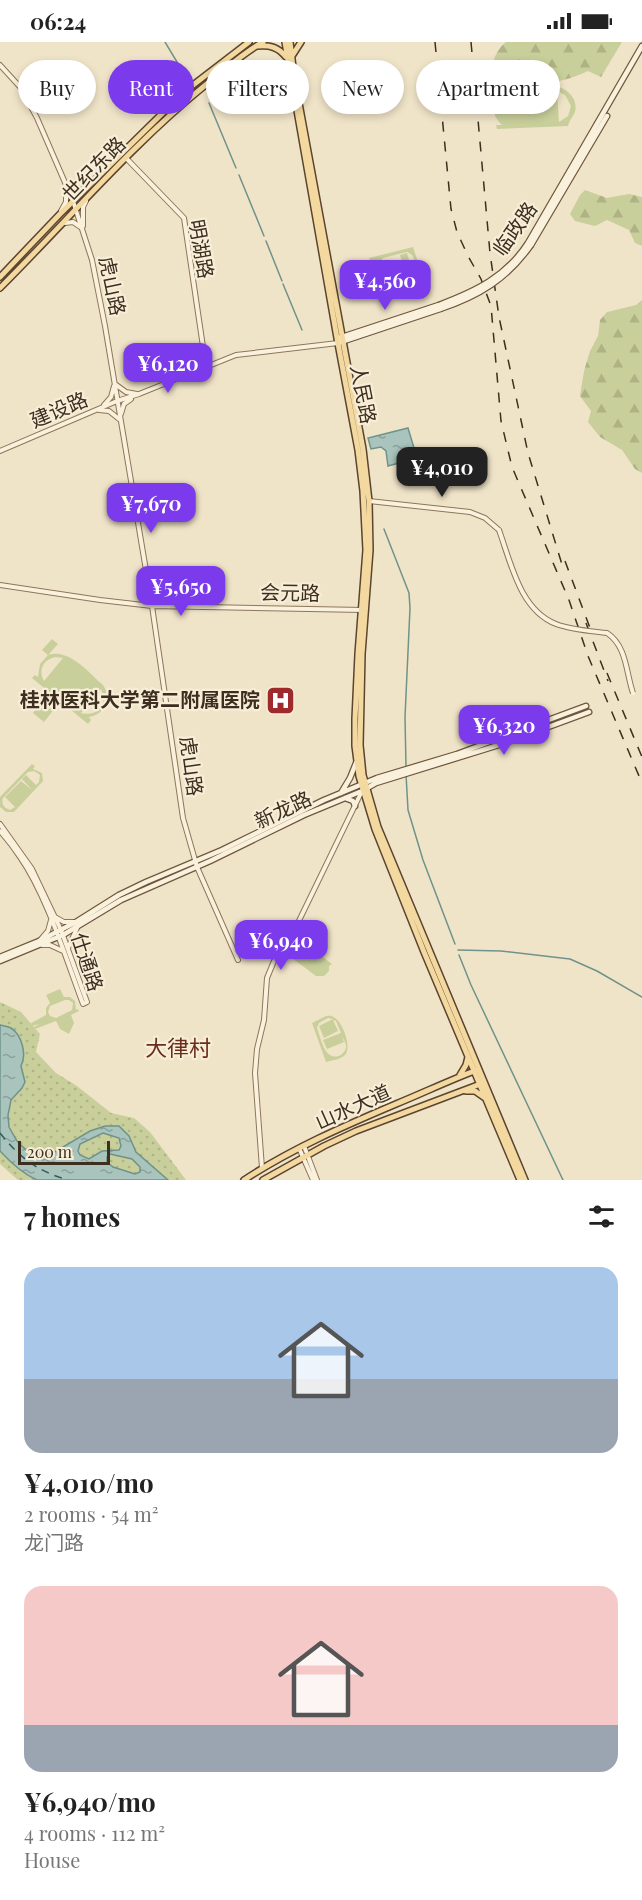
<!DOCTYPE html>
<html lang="en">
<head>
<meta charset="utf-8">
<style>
	:root { --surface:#fff; --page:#f2f2f2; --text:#222; --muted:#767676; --accent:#7c3aed }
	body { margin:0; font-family:"Playfair Display","Noto Sans SC",serif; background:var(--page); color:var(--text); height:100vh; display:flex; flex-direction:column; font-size:22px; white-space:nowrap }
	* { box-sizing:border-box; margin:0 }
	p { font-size:20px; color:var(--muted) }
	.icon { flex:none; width:33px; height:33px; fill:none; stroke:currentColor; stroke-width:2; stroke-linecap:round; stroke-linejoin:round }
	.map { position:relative; height:1138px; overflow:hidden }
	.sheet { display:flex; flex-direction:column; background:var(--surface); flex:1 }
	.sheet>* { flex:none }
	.guide { position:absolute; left:18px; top:18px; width:606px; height:54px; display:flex; gap:12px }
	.scale { position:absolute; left:18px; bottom:15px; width:92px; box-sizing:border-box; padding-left:6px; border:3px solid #3d2e20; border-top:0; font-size:16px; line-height:21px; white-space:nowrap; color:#3d2e20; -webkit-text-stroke:4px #f7eed8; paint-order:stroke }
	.price { position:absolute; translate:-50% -51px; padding:0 14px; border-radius:12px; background:var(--accent); color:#fff; font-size:20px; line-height:39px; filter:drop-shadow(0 2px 3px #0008) }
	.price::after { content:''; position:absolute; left:50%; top:36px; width:18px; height:14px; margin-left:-9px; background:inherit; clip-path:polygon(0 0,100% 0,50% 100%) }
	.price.selected { background:#222; color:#fff }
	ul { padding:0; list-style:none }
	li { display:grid; align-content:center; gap:12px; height:318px; padding:0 24px }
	li span { display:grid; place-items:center; height:186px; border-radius:18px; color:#555 }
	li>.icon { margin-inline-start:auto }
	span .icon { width:108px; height:108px; fill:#fffc; stroke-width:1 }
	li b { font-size:26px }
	h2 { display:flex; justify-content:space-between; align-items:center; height:72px; padding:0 24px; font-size:26px }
	.pill { padding:0 21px; border-radius:27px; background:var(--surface); box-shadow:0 3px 9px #0003; font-size:21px; line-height:54px }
	.pill.selected { background:var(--accent); color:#fff }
	.status { display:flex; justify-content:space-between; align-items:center; height:42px; padding:0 30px; background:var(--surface); direction:ltr }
	.status svg { height:16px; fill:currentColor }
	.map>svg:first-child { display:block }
</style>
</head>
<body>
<div class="status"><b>06:24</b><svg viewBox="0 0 49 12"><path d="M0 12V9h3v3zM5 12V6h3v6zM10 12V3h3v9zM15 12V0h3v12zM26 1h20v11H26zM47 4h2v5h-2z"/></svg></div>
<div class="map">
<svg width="642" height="1138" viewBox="0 0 642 1138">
	<defs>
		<pattern id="forest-firs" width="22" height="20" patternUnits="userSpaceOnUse" patternTransform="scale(1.5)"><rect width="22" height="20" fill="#c9cf9b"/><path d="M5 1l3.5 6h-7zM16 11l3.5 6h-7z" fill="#aeb285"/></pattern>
		<pattern id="park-dots" width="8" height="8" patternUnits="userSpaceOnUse" patternTransform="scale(1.5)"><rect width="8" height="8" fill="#c9cf9b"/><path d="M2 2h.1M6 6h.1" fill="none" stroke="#aeb285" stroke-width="1.8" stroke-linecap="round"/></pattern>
		<pattern id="water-ripples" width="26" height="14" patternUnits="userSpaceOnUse" patternTransform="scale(1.5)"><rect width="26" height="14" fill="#a9c4bc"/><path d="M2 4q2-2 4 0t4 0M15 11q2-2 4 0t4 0" fill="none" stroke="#8ba098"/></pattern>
	</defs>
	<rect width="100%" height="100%" fill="#f0e4c8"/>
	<path fill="#c9cf9b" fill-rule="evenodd" d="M559,45C569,48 578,58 575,70C573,75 569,79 568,84L497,87L496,83H502C497,78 494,74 494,67C495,59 500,51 507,48C515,44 549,44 559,45ZM557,49L565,53L571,64L568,74L559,80Z
		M413,205L418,220C412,232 397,233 385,234L377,227V218L370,219L369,216ZM407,210C414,213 417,219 411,225L407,211L400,213L404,227L387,231L380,227L379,222L383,216Z
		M52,597L58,602L48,613C69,606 88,630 103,643C113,657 105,672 89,675L91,678L88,682L32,636L35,633L38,635L40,622L48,613L42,608ZM55,615L63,616L44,639C38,628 43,618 55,615ZM101,647L104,656C102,669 93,674 81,671Z
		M49,651L60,660L44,680L33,671Z
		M32,722L35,724L33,727L42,731L43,739L14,770H6L0,765V755ZM34,729L40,733L39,740L36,743L26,733L22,737L32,748L21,739L5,755L15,765L10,768C4,766 1,762 3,756L28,730Z
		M300,898L332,922L329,924V929L324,934H316L292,916L291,909Z
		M60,947L64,955H70L75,959L76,968L78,967L79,969L71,973L74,981L69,992L60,987L56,979L35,987L34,985L39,982L32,984L31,981L46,973V966L50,961L46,953ZM65,958H69L73,961L72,968L56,976L50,974L48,970L50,964Z
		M326,974C330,974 331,973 335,976C343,981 353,1007 344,1014C339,1018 332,1018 326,1020L312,981ZM328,976L333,977L319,984L324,996L338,989L333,978L336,979L341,991L323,998L327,1007L344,1000L341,992C343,997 347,1002 346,1006C344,1013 336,1017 330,1013C323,1009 320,994 317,986L319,981Z"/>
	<path fill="url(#forest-firs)" d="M506,0H622L601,35L588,29C555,44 534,43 499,44C486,32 494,9 506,0Z
		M585,148L607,156L629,152L642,155V204L635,201L629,188L607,178L595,184L575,179L570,172L580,153Z
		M642,258V431L635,427L622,408L600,395L588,380L591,369L580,354L584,329L590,309L598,294L600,278L607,270L636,263Z"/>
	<path fill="url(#park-dots)" d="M0,960L21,970L40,992L36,1010L56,1031L77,1044L111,1071L134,1076L150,1090L186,1138H18L0,1122Z"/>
	<path fill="url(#water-ripples)" stroke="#6f938a" stroke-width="1.5" fill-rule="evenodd" d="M408,386L417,416L388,424L386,409L381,405L371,407L368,396Z
		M0,983C4,984 7,984 11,986C22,993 27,1013 21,1024L25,1040L22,1046L11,1058L8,1073L9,1085L17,1099L28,1110L35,1113L48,1114L90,1089L105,1084H119L129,1094L136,1110L168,1138H37C23,1132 11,1121 0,1109ZM103,1091L119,1096L121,1104L119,1108L102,1109L89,1117L80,1113L78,1109L80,1102ZM110,1112L132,1117L140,1125V1130L135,1132L113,1125L107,1120V1115Z"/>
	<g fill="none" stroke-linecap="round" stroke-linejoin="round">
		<path stroke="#6f938a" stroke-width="1.5" d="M165,0L180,25
			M209,61L236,126
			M239,133L264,194
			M266,199L282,239
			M283,242L302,288
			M384,487L409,551L410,566L405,675L406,725
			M406,732L408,768L423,818L455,902
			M458,908L501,909L570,917L597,929L642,955
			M459,913L471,943L563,1138"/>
		<path stroke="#2f5d5a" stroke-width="1.5" stroke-dasharray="8 6" stroke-linecap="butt" d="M0,1091C20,1116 37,1129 68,1138"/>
		<defs>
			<path id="tertiary" d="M0,23L21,46L37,76L73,159L92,218L105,284L152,564L183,776L197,825L238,918
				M126,116L184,176L206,325
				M67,145L76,148L85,146
				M61,169L66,160V151
				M65,181L73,180L82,186
				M83,184V165L86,159
				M115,342L126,350L137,352
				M104,363L111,355L114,344
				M99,368L109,369L119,377
				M121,372L124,362L131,357
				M0,409L117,359L139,352L236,313L338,301
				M369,459L470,470L485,476L499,488
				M0,543L100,558L152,564L364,568
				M0,782L32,827L61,888L87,960
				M0,789C7,797 14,806 20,815C47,854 66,917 83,962L87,960
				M55,875L64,880H76
				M41,897L48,889L51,878
				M42,903H50L63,909
				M68,906L77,886
				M304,1104L317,1138
				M299,1106L313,1138
				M262,1126L255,1031L257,1007L264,978L267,936L274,919L293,891L362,749"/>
			<path id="secondary" d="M528,201L642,4
				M531,203L607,74
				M339,296L439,263
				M338,301L440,267
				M341,751L350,736L356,721
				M345,756L353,759L355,764
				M0,915L39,899L76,880L119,853L146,840L222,808L324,758L377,736L457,712L586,664
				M0,919L63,893L121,858L210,819L304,773L362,749L376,741L502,702L589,670"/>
			<path id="primary" d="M285,0L337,296L358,408L363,449L366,508L358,612L355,677V704L359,734L375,787L424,910L520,1138
				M290,0L294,34L363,407L369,459L370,508L362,612L360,703L363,733L378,785L525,1138
				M258,4C270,3 278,5 286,15
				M292,14L301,0
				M0,235L60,172L184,50L249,0
				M0,246C69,177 132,102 208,41C226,27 243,11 263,0
				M460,1033L466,1023L468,1015
				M466,1049H475L485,1056
				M244,1138C291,1107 344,1084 396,1062C423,1051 450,1038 477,1028
				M263,1138L324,1104L356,1089L483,1041"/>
		</defs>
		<use href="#tertiary" stroke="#8d765c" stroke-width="6"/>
		<use href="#secondary" stroke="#6f573f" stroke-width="7"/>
		<use href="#primary" stroke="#5b4430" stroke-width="8"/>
		<use href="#tertiary" stroke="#faf1dc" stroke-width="4"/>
		<use href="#secondary" stroke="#faf1dc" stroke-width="4.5"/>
		<use href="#primary" stroke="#f3d9a0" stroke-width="5"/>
		<path stroke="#3d2e20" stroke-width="1.5" stroke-dasharray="10 10" stroke-linecap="butt" d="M435,0L451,167L457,190L468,214L481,237L491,264L501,379L512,425L569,558L588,614L642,741
			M471,0L490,211L499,275L528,411L564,529
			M565,519L590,586
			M586,581L608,639
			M607,631L642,715"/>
		<defs>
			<path id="tertiary-bridge" d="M499,488C511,521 520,568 556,582C572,588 591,589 607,591C627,604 626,631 633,651"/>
			<path id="secondary-bridge" d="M439,263C476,249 506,235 528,201
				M440,267C479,254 507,237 531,203"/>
		</defs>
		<use href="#tertiary-bridge" stroke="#8d765c" stroke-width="6" stroke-linecap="butt"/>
		<use href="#secondary-bridge" stroke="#6f573f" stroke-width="7" stroke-linecap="butt"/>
		<use href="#tertiary-bridge" stroke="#faf1dc" stroke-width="4"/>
		<use href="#secondary-bridge" stroke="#faf1dc" stroke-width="4.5"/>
	</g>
	<defs>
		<symbol id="hospital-square" viewBox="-11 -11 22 22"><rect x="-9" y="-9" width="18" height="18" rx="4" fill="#9e2a2b" stroke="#f7eed8"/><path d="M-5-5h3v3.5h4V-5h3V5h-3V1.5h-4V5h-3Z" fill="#fff"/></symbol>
	</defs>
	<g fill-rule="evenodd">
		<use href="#hospital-square" x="264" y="642" width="33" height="33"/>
	</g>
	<g text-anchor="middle" stroke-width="4.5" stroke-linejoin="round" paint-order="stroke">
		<g font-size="20" fill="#3d2e20" stroke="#f7eed8">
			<text transform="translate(94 127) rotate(-46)" y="7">世纪东路</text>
			<text transform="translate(515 187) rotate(-55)" y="7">临政路</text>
			<text transform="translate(201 207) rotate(80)" y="7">明湖路</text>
			<text transform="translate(112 244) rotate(78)" y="7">虎山路</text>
			<text transform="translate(363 352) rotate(79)" y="7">人民路</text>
			<text transform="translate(59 368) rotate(-23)" y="7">建设路</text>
			<text transform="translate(290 551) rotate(1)" y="7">会元路</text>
			<text transform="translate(191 724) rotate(82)" y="7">虎山路</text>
			<text transform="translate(283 768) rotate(-25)" y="7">新龙路</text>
			<text transform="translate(87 920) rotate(72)" y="7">仕通路</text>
			<text transform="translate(353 1065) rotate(-24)" y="7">山水大道</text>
		</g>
		<g font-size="20" font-weight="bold" fill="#3d2e20" stroke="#f7eed8" text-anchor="end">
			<text x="260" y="665">桂林医科大学第二附属医院</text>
		</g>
		<g font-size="22" fill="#6b2e1e" stroke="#f7eed8">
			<text x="178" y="1014">大律村</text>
		</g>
	</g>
</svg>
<div class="scale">200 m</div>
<b class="price" style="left:385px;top:269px">¥4,560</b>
<b class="price" style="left:168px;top:352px">¥6,120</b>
<b class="price selected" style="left:442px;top:456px">¥4,010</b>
<b class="price" style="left:151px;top:492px">¥7,670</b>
<b class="price" style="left:181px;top:575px">¥5,650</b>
<b class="price" style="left:504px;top:714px">¥6,320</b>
<b class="price" style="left:281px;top:929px">¥6,940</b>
<div class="guide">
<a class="pill">Buy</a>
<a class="pill selected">Rent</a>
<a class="pill">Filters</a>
<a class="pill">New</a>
<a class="pill">Apartment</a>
</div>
</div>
<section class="sheet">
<h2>7 homes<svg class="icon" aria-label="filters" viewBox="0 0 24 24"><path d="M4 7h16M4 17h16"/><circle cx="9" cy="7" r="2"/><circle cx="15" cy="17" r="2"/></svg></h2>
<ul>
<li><span style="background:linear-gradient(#a9c7e8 60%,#9aa5b1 0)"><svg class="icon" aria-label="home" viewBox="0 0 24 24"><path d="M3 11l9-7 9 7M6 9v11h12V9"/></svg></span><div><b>¥4,010/mo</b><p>2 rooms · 54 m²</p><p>龙门路</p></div></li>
<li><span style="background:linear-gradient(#f6c9c9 75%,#9aa5b1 0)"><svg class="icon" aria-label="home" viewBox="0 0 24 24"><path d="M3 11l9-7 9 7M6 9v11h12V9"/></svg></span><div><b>¥6,940/mo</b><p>4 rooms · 112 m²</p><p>House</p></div></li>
</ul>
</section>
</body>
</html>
